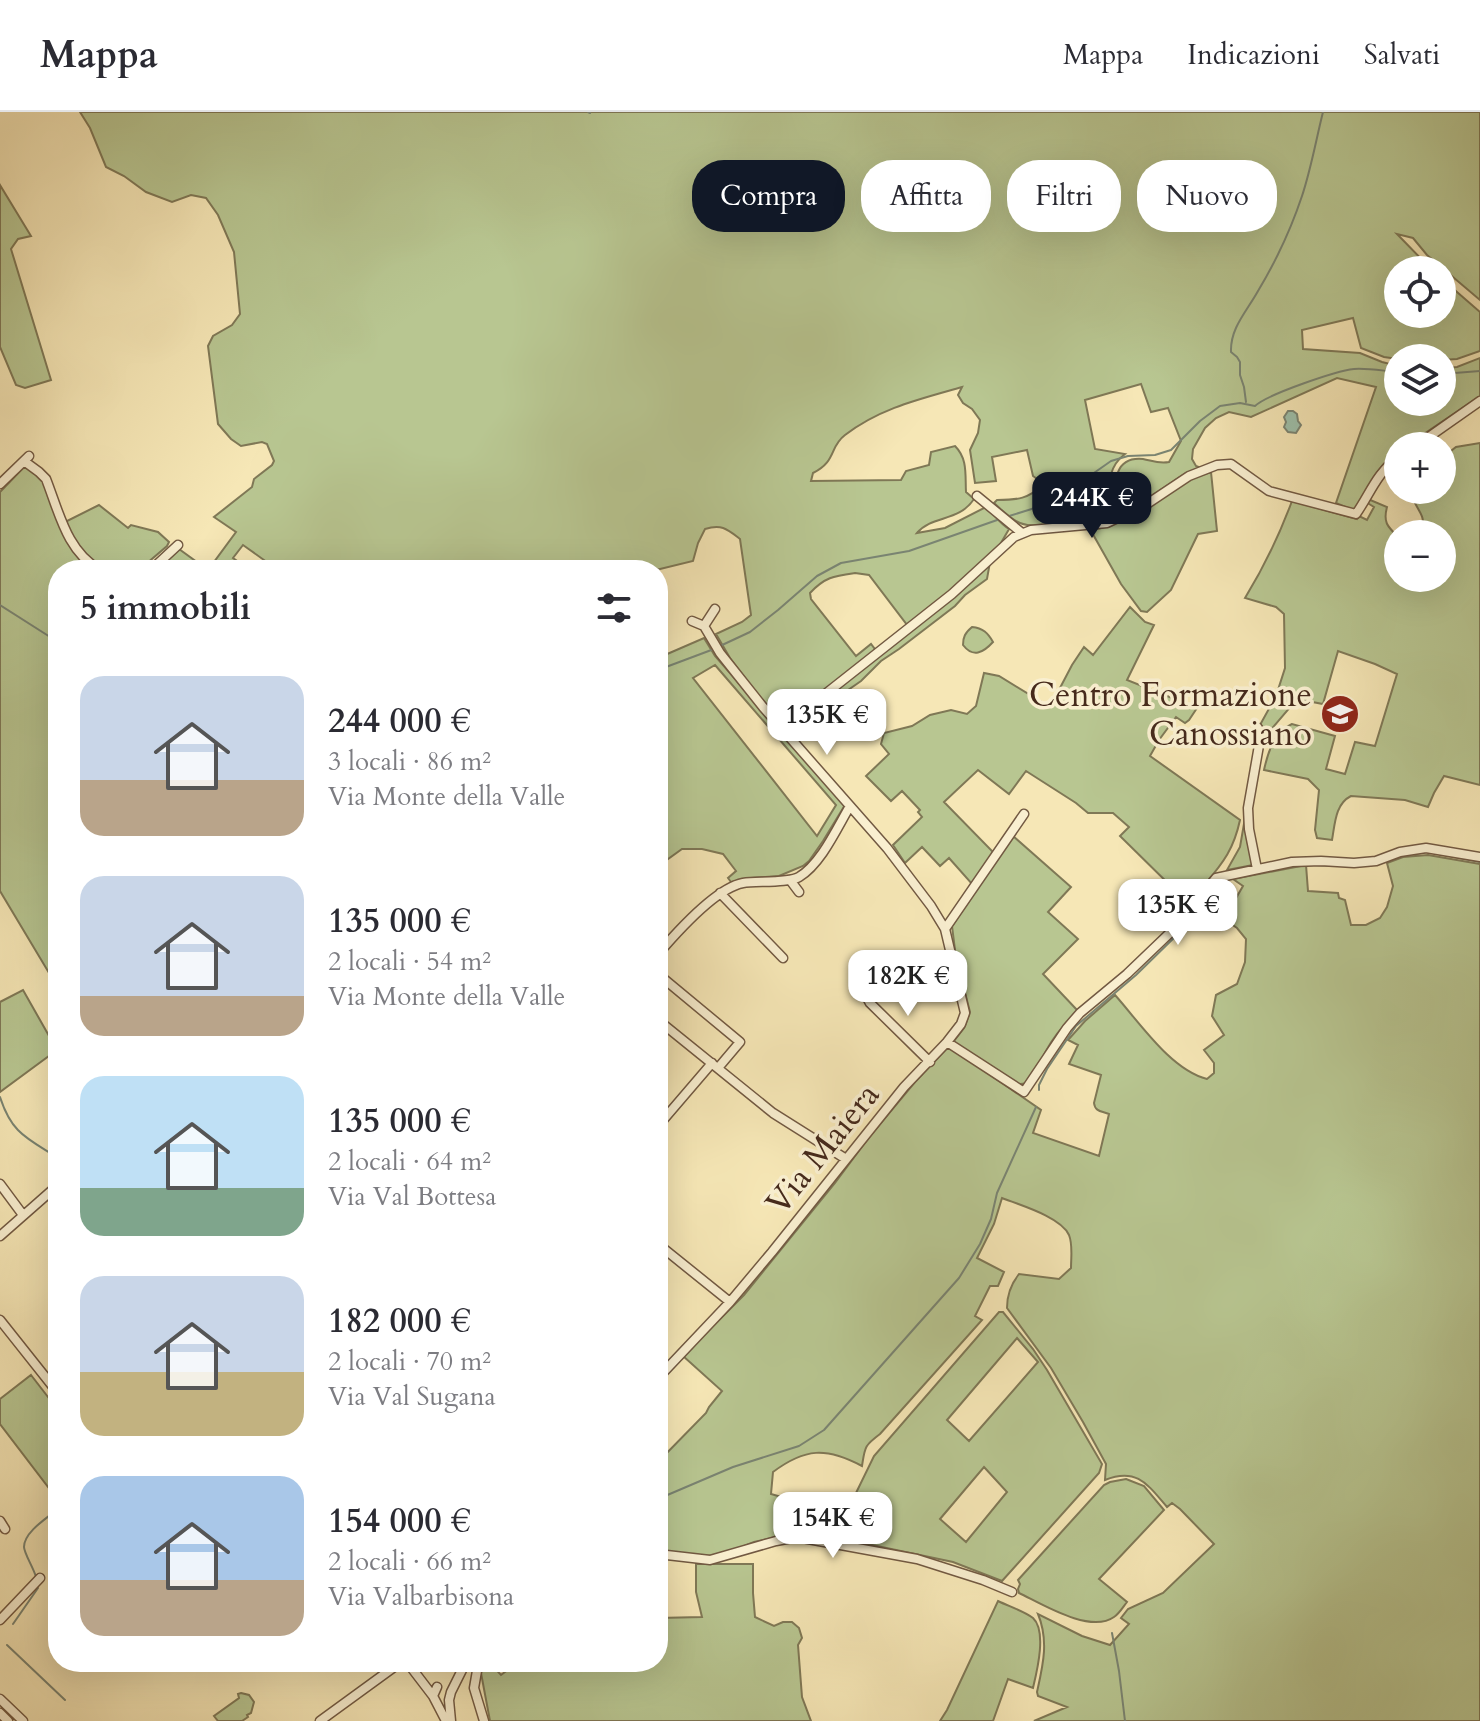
<!DOCTYPE html>
<html lang="it">
<head>
<meta charset="utf-8">
<style>
	:root { --surface:#fff; --page:#f2f2f3; --text:#2b2b33; --muted:#7c7c81; --line:#e1e1e2; --accent:#111827 }
	body { margin:0; font-family:Cardo,serif; background:var(--page); color:var(--text); height:100vh; display:flex; flex-direction:column; font-size:30px; white-space:nowrap }
	* { box-sizing:border-box; margin:0 }
	p { font-size:26px; color:var(--muted) }
	.icon { flex:none; width:44px; height:44px; fill:none; stroke:currentColor; stroke-width:2; stroke-linecap:round; stroke-linejoin:round }
	.map { position:relative; flex:1; overflow:hidden }
	.panel { position:absolute; left:48px; top:448px; width:620px; height:1112px; display:flex; flex-direction:column; background:var(--surface); border-radius:32px; box-shadow:0 8px 32px #0002 }
	.panel>* { flex:none }
	.top-card { position:absolute; left:692px; top:48px; width:668px; height:72px; display:flex; gap:16px }
	.tools { position:absolute; left:1384px; top:144px; display:grid; gap:16px }
	.tools a { display:grid; place-items:center; width:72px; height:72px; border-radius:50%; background:var(--surface); box-shadow:0 8px 32px #0002; font-size:40px }
	.price { position:absolute; translate:-50% -68px; padding:0 18px; border-radius:16px; background:#fff; color:#222; font-size:26px; line-height:52px; filter:drop-shadow(0 2px 4px #0008) }
	.price::after { content:''; position:absolute; left:50%; top:48px; width:24px; height:18px; margin-left:-12px; background:inherit; clip-path:polygon(0 0,100% 0,50% 100%) }
	.price.selected { background:var(--accent); color:#fff }
	ul { padding:0; list-style:none }
	li { display:flex; align-items:center; gap:24px; height:200px; padding:0 32px }
	li span { display:grid; place-items:center; flex:none; width:224px; height:160px; border-radius:24px; color:#555 }
	li>.icon { margin-inline-start:auto }
	span .icon { width:96px; height:96px; fill:#fffc; stroke-width:1 }
	li b { font-size:34px }
	h2 { display:flex; justify-content:space-between; align-items:center; height:96px; padding:0 32px; font-size:34px }
	.pill { padding:0 28px; border-radius:32px; background:var(--surface); box-shadow:0 8px 32px #0002; font-size:28px; line-height:72px }
	.pill.selected { background:var(--accent); color:#fff }
	header { display:flex; align-items:center; gap:48px; box-sizing:border-box; height:112px; padding:0 40px; background:var(--surface); border-bottom:2px solid var(--line) }
	header strong { font-size:38px }
	nav { display:flex; gap:44px; margin-inline-start:auto; font-size:28px }
	.map>svg:first-child { display:block }
</style>
</head>
<body>
<header>
<strong>Mappa</strong>
<nav><a>Mappa</a><a>Indicazioni</a><a>Salvati</a></nav>
</header>
<div class="map">
<svg width="1480" height="1609" viewBox="0 0 1480 1609">
	<rect width="100%" height="100%" fill="#f6e7b6"/>
	<filter id="stains"><feTurbulence type="fractalNoise" baseFrequency=".0025" numOctaves="4"/><feColorMatrix values="0 0 0 0 .2 0 0 0 0 .09 0 0 0 0 .02 0 0 0 .5 -.17"/></filter>
	<radialGradient id="worn" r=".72"><stop offset=".6" stop-color="#630" stop-opacity="0"/><stop offset="1" stop-color="#630" stop-opacity=".3"/></radialGradient>
	<path fill="#b8c691" stroke="#7f7856" stroke-width="2" fill-rule="evenodd" d="M80,0H1480V188L1427,143L1413,126L1397,122L1432,158H1398V202H1442V167L1480,200V239L1457,247L1442,248V246L1398,247L1384,245L1361,236L1353,206L1302,218L1303,237L1360,241L1382,250L1398,254V290H1442V256L1457,255L1480,246V284L1406,334H1398V339C1376,354 1369,377 1355,399L1336,391L1376,275L1337,266L1251,305L1229,300L1216,306L1205,316L1193,337L1192,347L1196,354L1201,356L1186,361L1144,389L1118,400L1115,397C1115,376 1111,344 1143,347C1153,349 1159,352 1169,350L1181,329L1168,296L1151,300L1141,272L1085,288L1095,337L1125,342C1106,356 1109,377 1108,398C1089,406 1040,419 1020,411C1010,407 1002,398 994,391L997,388C1018,388 1028,387 1044,372L1033,364L1027,338L992,345L996,369L975,371L970,338L978,321L980,308L972,297L963,291L958,283L962,275C920,287 880,296 845,323C829,335 837,349 813,361L811,369L901,368L906,359L929,353L931,340L955,334C968,347 965,363 966,380L974,387C959,410 932,403 917,421L945,416L986,395C994,402 999,411 1009,417L990,450L987,467L965,483L955,494L899,537L881,549L861,569L838,585L828,575L783,610H778L730,546L716,522L742,510L751,503L740,427C727,417 722,412 705,417L698,431L693,449L656,458H278L243,433L233,446L250,458H157L179,437L208,458L236,420L214,405L252,375L254,367L272,353L274,349L267,332L262,330L241,334L231,327L218,312L208,234L213,224L232,213L240,202L234,140L218,103L206,86L191,83L172,90L146,80L124,64L106,55L90,16ZM855,461L869,463L907,513L878,541L871,532L856,544L811,487L810,481C825,465 834,464 855,461Z
		M0,73L31,124L18,127L11,137L51,268L25,276L16,273L0,235Z
		M1480,331V673L1444,664L1434,681L1428,695L1405,688L1351,684C1335,692 1335,712 1332,728L1317,726L1315,718L1319,678L1308,667L1264,658C1268,640 1274,620 1292,612L1335,624L1326,657L1345,662L1355,630L1375,634L1397,562L1375,552L1338,539L1323,592L1297,587L1269,620L1260,613L1276,584L1285,556L1284,502L1276,495L1245,486C1264,455 1279,424 1292,389L1357,407L1359,404L1367,408L1374,395L1366,390L1368,387L1387,395C1383,410 1387,414 1398,425V466H1442V422H1418C1427,406 1422,405 1415,391C1414,389 1413,381 1413,378H1442V346L1456,335Z
		M25,354L42,365L59,411L96,458H58V876L0,779V380Z
		M1211,360L1217,419L1198,422L1171,478L1147,500L1141,499L1121,472L1090,417C1121,419 1163,379 1193,366C1198,364 1205,362 1211,360Z
		M99,393L128,416L131,413L158,420L169,430L167,434L139,458H106L95,452L77,435L65,410Z
		M1130,495L1145,510L1154,513L1127,568L1197,596L1189,608L1185,611L1176,605L1159,628L1150,644L1240,708C1234,736 1224,750 1205,772H1202L1204,776L1197,784L1190,779L1183,786L1120,724L1129,715L1113,701H1088L1076,691L1026,659L1009,682L978,658L944,690L994,741L972,772L949,746L940,754L922,735L905,751L893,733L922,705L918,700L920,698L902,679L891,689L866,664L889,642L881,632L884,621L912,614L930,603L951,598L967,602L976,594L984,561L999,564L1050,595L1072,553L1084,535L1093,543Z
		M972,515C983,516 988,521 993,530C983,541 973,546 963,533C963,525 965,521 972,515Z
		M704,526L715,544L845,693L823,729L809,749L803,754L779,764L751,766L731,770L728,766L736,759L723,742L702,737H682L664,750L658,759V546ZM715,553L836,693L817,724L693,566Z
		M1245,706L1247,728L1253,753L1227,758L1240,735Z
		M1013,724L1071,775L1048,800L1078,827L1043,862L1078,899C1065,911 1054,924 1046,939C1041,948 1037,960 1029,968C1025,973 1025,971 1018,972L954,931V929L964,916L970,900L956,846L952,814Z
		M1428,743L1480,752V1609H1034L1067,1595L1038,1584L1037,1580C1043,1553 1049,1529 1038,1502L1082,1524L1110,1533L1129,1512L1121,1506L1128,1497L1163,1481L1214,1432L1180,1397L1172,1391L1167,1395C1148,1373 1137,1355 1105,1368L1106,1352L1083,1310L1051,1256L1007,1196C1007,1183 1011,1172 1019,1162L1059,1167L1071,1156C1071,1145 1073,1133 1069,1123C1061,1105 1020,1093 1002,1086L994,1112L977,1146L1004,1160L998,1174H990L975,1204L982,1208L880,1322C864,1334 865,1335 862,1354C826,1335 805,1336 773,1360L771,1382L792,1388L790,1422L754,1430L722,1443L711,1444L658,1439V1350L706,1301L709,1295L722,1279L683,1244L744,1183L835,1071L870,1024L915,970L949,934L1041,998L1033,1021L1099,1044L1109,1002C1102,999 1095,1000 1094,991L1101,963L1069,952L1078,933L1068,928L1085,909L1115,883C1140,911 1171,958 1207,967L1214,961V951L1204,938L1224,923L1212,904L1216,883L1237,872L1245,850L1246,827L1237,816L1224,807L1243,774L1233,767L1306,753L1308,779L1338,781L1339,786L1345,788L1351,813H1366L1380,806L1387,795L1393,774L1387,751L1403,745Z
		M23,878L57,938L0,980V890Z
		M999,1200H1003L1033,1237L1047,1258L1102,1352L1099,1361L1002,1469L953,1450L858,1430L855,1420L854,1401L855,1383L874,1344ZM1017,1226L1038,1250L969,1329L947,1308ZM984,1355L1007,1380L966,1430L940,1407Z
		M31,1263L58,1298V1388L0,1312V1287Z
		M1126,1367L1144,1374L1164,1398L1099,1467L1127,1490C1123,1495 1119,1502 1114,1505C1090,1522 1042,1492 1019,1481L1018,1477L1020,1472L1018,1468L1104,1373L1110,1370Z
		M696,1452H753V1481L755,1505L774,1514L783,1510H792L799,1516L802,1526L798,1533L802,1585L811,1609H490L481,1561L485,1550H489L501,1563L518,1550H658V1506L702,1505L696,1480Z
		M998,1489C1008,1494 1024,1499 1033,1506C1047,1519 1037,1559 1033,1576L1008,1567L993,1609H940L947,1598Z
		M241,1581L249,1583L254,1590L251,1601L247,1603L248,1605L242,1609H218L214,1604L239,1586L238,1582Z"/>
	<path fill="#9dc0ab" stroke="#7a8472" stroke-width="2" d="M1288,299H1293L1297,302L1298,309L1301,313L1296,321L1288,320L1284,315L1286,310L1284,305Z"/>
	<g fill="none" stroke-linecap="round" stroke-linejoin="round">
		<path stroke="#7a8472" stroke-width="2" d="M588,0L590,1
			M1442,262L1480,259
			M1246,290L1244,275L1240,263V250L1237,245L1231,240C1230,216 1247,199 1258,179C1276,149 1291,117 1302,84C1311,57 1316,28 1323,0
			M1006,405L1038,395L1053,380L1081,370L1111,349L1128,344L1155,343L1171,338L1200,309L1220,294L1240,291L1255,294C1268,282 1336,259 1354,257C1368,256 1384,259 1398,260
			M0,493L58,530
			M720,534L750,520L778,498L817,464L841,451L909,439L1000,407
			M658,558L714,537
			M1414,742L1428,740L1480,750
			M1384,750L1396,746
			M1316,753L1333,754
			M1039,978V973L1047,957L1076,914L1136,863L1182,818L1188,807
			M0,985C12,1022 27,1026 58,1046
			M658,1387L733,1355L799,1334L824,1318L959,1166L980,1132L991,1107L997,1081L1036,995
			M36,1465C34,1457 24,1441 24,1435C24,1420 47,1406 58,1397
			M13,1512L38,1476
			M1112,1521L1119,1559L1125,1609
			M7,1533L65,1588"/>
		<defs>
			<path id="minor" d="M1416,334L1480,289
				M24,349L39,360L46,367C59,400 67,440 100,458
				M0,372L29,344
				M977,384L1022,421
				M151,458L178,433
				M704,514L715,497
				M781,617L952,482L1014,425L1031,418L1107,411L1147,392L1189,364L1217,353L1231,352L1269,379L1356,402C1370,382 1377,360 1398,346
				M1257,757L1249,717L1248,696L1261,622L1258,616
				M790,768L799,780
				M720,781L783,846
				M945,817L1024,702
				M658,842C676,821 716,776 743,771C757,769 789,771 799,765C821,752 837,716 850,694
				M658,862L740,930L718,956
				M864,880L870,891L930,950
				M658,908L773,1001L846,1047
				M947,930L1024,980L1067,916L1080,901L1127,862L1174,817L1216,766L1292,750L1321,749L1354,751L1376,749L1400,740L1426,736L1480,745
				M658,1014L712,951
				M0,1072L23,1103
				M0,1124L58,1073
				M658,1132L730,1190
				M0,1208L58,1281
				M658,1266L730,1190L772,1140L904,975L947,930L961,912L965,901L945,817L931,794L887,736L763,595L720,541L704,514L692,509
				M0,1409L5,1417
				M658,1442L710,1448L776,1429L797,1425L917,1447L983,1468L1012,1480
				M0,1508L40,1466
				M407,1550L433,1584
				M475,1550L478,1553L474,1576L484,1609
				M437,1575L433,1584L446,1609
				M0,1587L23,1609
				M0,1601L8,1609
				M320,1609L401,1550
				M451,1609L449,1588L451,1580L466,1550"/>
		</defs>
		<use href="#minor" stroke="#725942" stroke-width="11"/>
		<use href="#minor" stroke="#f9efd0" stroke-width="8"/>
	</g>
	<defs>
		<symbol id="school-disc" viewBox="-11 -11 22 22"><circle r="9.5" fill="#8f2418" stroke="#f9efd0"/><path d="M0-5L7-2L0 1L-7-2ZM-4 1L0 2.5L4 1V4Q0 6-4 4Z" fill="#fff"/></symbol>
	</defs>
	<g fill-rule="evenodd">
		<use href="#school-disc" x="1318" y="580" width="44" height="44"/>
	</g>
	<g text-anchor="middle" stroke-width="7" stroke-linejoin="round" paint-order="stroke">
		<g font-size="34" fill="#462a1c" stroke="#f9efd0" text-anchor="end">
			<text x="1312" y="594">Centro Formazione<tspan x="1312" dy="39">Canossiano</tspan></text>
		</g>
		<g font-size="34" fill="#462a1c" stroke="#f9efd0">
			<text transform="translate(822 1036) rotate(-51)" y="12">Via Maiera</text>
		</g>
	</g>
	<rect width="100%" height="100%" filter="url(#stains)"/>
	<rect width="100%" height="100%" fill="url(#worn)"/>
</svg>
<div class="tools">
<a><svg class="icon" aria-label="locate" viewBox="0 0 24 24"><circle cx="12" cy="12" r="6"/><path d="M12 2v4M12 18v4M2 12h4M18 12h4"/></svg></a>
<a><svg class="icon" aria-label="layers" viewBox="0 0 24 24"><path d="M12 4l9 5-9 5-9-5zM3 14l9 5 9-5"/></svg></a>
<a>+</a>
<a>−</a>
</div>
<b class="price selected" style="left:1092px;top:428px">244K €</b>
<b class="price" style="left:827px;top:645px">135K €</b>
<b class="price" style="left:1178px;top:835px">135K €</b>
<b class="price" style="left:908px;top:906px">182K €</b>
<b class="price" style="left:833px;top:1448px">154K €</b>
<div class="top-card">
<a class="pill selected">Compra</a>
<a class="pill">Affitta</a>
<a class="pill">Filtri</a>
<a class="pill">Nuovo</a>
</div>
<section class="panel">
<h2>5 immobili<svg class="icon" aria-label="filters" viewBox="0 0 24 24"><path d="M4 7h16M4 17h16"/><circle cx="9" cy="7" r="2"/><circle cx="15" cy="17" r="2"/></svg></h2>
<ul>
<li><span style="background:linear-gradient(#c9d6e8 65%,#b9a48a 0)"><svg class="icon" aria-label="home" viewBox="0 0 24 24"><path d="M3 11l9-7 9 7M6 9v11h12V9"/></svg></span><div><b>244 000 €</b><p>3 locali · 86 m²</p><p>Via Monte della Valle</p></div></li>
<li><span style="background:linear-gradient(#c9d6e8 75%,#b9a48a 0)"><svg class="icon" aria-label="home" viewBox="0 0 24 24"><path d="M3 11l9-7 9 7M6 9v11h12V9"/></svg></span><div><b>135 000 €</b><p>2 locali · 54 m²</p><p>Via Monte della Valle</p></div></li>
<li><span style="background:linear-gradient(#bfe0f5 70%,#7fa58c 0)"><svg class="icon" aria-label="home" viewBox="0 0 24 24"><path d="M3 11l9-7 9 7M6 9v11h12V9"/></svg></span><div><b>135 000 €</b><p>2 locali · 64 m²</p><p>Via Val Bottesa</p></div></li>
<li><span style="background:linear-gradient(#c9d6e8 60%,#c2b280 0)"><svg class="icon" aria-label="home" viewBox="0 0 24 24"><path d="M3 11l9-7 9 7M6 9v11h12V9"/></svg></span><div><b>182 000 €</b><p>2 locali · 70 m²</p><p>Via Val Sugana</p></div></li>
<li><span style="background:linear-gradient(#a9c7e8 65%,#b9a48a 0)"><svg class="icon" aria-label="home" viewBox="0 0 24 24"><path d="M3 11l9-7 9 7M6 9v11h12V9"/></svg></span><div><b>154 000 €</b><p>2 locali · 66 m²</p><p>Via Valbarbisona</p></div></li>
</ul>
</section>
</div>
</body>
</html>
